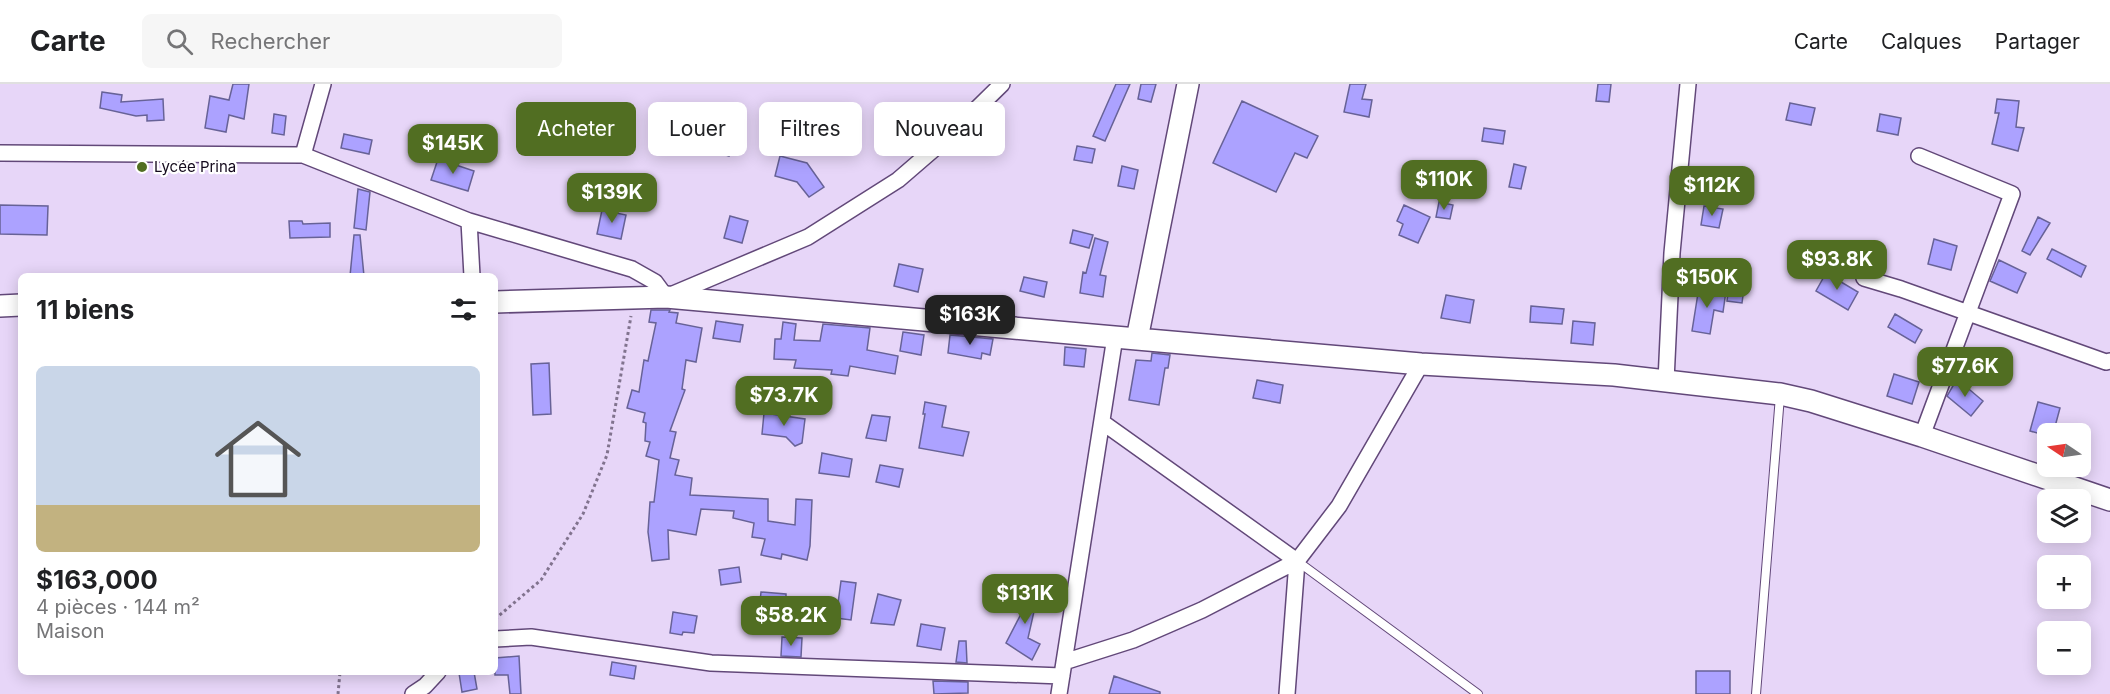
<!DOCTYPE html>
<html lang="fr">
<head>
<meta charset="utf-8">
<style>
	:root { --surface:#fff; --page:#f6f6f6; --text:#202124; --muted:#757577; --line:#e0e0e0; --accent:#516e22 }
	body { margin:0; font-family:Inter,sans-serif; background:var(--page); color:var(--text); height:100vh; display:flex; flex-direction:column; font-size:22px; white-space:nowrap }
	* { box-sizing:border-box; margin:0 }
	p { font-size:20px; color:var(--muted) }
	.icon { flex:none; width:33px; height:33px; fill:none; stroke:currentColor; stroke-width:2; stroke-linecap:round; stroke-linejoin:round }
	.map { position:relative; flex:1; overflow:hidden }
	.details { position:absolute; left:18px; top:189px; width:480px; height:402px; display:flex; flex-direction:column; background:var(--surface); border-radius:9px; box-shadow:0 3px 15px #0003 }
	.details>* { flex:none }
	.top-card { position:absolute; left:516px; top:18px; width:570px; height:54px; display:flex; gap:12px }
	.needle { width:39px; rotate:283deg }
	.fabs { position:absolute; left:2037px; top:339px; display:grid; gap:12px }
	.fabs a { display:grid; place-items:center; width:54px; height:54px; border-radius:9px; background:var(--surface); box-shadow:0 3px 15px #0003; font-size:30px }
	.price { position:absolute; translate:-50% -51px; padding:0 14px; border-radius:12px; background:var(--accent); color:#fff; font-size:20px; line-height:39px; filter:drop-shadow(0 2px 3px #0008) }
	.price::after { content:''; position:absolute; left:50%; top:36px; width:18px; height:14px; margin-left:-9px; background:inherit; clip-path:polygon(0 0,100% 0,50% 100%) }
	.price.current { background:#222; color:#fff }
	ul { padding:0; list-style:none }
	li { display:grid; align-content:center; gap:12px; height:318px; padding:0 18px }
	li span { display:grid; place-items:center; height:186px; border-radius:9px; color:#555 }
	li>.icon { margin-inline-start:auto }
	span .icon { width:108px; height:108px; fill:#fffc; stroke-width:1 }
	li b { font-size:26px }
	h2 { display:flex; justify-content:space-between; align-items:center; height:72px; padding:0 18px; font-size:26px }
	.tag { padding:0 21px; border-radius:9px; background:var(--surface); box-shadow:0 3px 15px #0003; font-size:21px; line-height:54px }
	.tag.current { background:var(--accent); color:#fff }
	header { display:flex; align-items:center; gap:36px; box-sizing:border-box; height:84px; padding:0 30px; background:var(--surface); border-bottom:2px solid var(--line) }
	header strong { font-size:28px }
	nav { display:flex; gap:33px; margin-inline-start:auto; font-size:21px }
	.search { width:420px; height:54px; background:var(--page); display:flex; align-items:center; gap:15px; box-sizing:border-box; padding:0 21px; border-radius:9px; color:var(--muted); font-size:22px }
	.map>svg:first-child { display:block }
</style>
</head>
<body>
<header>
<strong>Carte</strong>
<div class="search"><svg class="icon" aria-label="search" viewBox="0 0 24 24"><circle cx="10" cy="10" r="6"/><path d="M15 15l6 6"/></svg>Rechercher</div>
<nav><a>Carte</a><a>Calques</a><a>Partager</a></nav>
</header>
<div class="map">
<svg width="2110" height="610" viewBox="0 0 2110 610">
	<rect width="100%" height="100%" fill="#e7d6f8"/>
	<path fill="#aca2ff" stroke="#676297" stroke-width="1.5" d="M233,0H249L244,35L229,31L226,48L205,44L210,12L229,16Z
		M1116,0H1130L1105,57L1093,52Z
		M1141,0H1156L1151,18L1138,15Z
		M1350,0H1366L1362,15L1372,16L1369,33L1344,28Z
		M1598,0H1611L1609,18L1596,17Z
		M102,8L122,11L121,18L163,15L164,36L147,37V31L136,32L100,24Z
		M1997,15L2019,17L2016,43L2024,44L2018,67L1992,60L1999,29H1995Z
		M1242,17L1318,52L1307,74L1295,69L1276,108L1213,79Z
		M1790,19L1815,24L1811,41L1786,36Z
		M274,30L286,32L284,51L272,49Z
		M1880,30L1901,34L1898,51L1877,47Z
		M675,38L704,47V49L733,56L729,72L670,54Z
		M1484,44L1505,47L1503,60L1482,57Z
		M344,50L372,56L369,70L341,64Z
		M1077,62L1095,65L1092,79L1074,76Z
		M780,72L807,79L824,103L809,113L797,98L775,92Z
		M438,75L474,87L468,107L431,96Z
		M1514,80L1526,83L1521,105L1509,103Z
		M1122,82L1138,86L1134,105L1118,102Z
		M358,105L370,108L366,146L354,144Z
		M1439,118L1453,121L1450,135L1436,133Z
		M0,121L48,122L47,151L0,150Z
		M1404,121L1430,133L1418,159L1399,151L1403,140L1397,137Z
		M1704,122L1723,125L1719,144L1701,141Z
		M602,126L626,131L621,155L597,150Z
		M730,132L748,137L742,159L724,154Z
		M2038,133L2050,139L2030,171L2022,167Z
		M289,137H302L303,140L330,139V153L290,154Z
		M1073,146L1093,151L1089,164L1070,159Z
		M354,151H360L364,192H350Z
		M1095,154L1108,158L1100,191L1106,192L1103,213L1080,209L1083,188L1086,189Z
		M1934,155L1957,162L1951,186L1928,180Z
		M2052,165L2086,182L2081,193L2047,175Z
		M1999,176L2026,189L2017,209L1990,197Z
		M899,180L923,185L918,208L894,202Z
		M1826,189L1858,208L1848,226L1816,207Z
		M1024,193L1047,198L1044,213L1020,207Z
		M1729,202L1744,204L1742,219L1727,217Z
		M1699,203L1726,207L1723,228L1714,226L1710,250L1692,247Z
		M1446,211L1474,216L1470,239L1441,234Z
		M1531,222L1564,225L1562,240L1530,238Z
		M651,226H670L669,228L678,229L676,239L702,244L696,278L686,276L682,305L685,306L670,347L676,348L670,374L679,376L675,391L692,394L690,411L768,415V437L795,441L796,415L812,416L810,462L807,476L782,470L781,475L761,471L765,455L752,453L754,439L733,434L734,427L701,425L696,451L668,446L669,475L652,477L648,448L650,418H654L659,376L646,372L650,358L645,357L646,339L643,338L645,329L627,324L632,306L639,308L644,276L648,277L656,239L649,238Z
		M1895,230L1922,246L1915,259L1888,243Z
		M716,237L743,241L740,258L713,254Z
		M1573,237L1595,239L1593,261L1571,259Z
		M783,238L796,240L794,256L820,257L823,240L870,244L867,266L898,272L895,290L850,282L848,292L831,290L832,286L794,284L796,276L774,275L775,255H781Z
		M903,248L924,251L921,271L900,267Z
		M950,251L993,255L990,271L982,269L981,275L948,269Z
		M1065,263L1086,265L1084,283L1064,281Z
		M1152,269L1170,271L1168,284H1165L1159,321L1129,316L1136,276L1151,277Z
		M549,279L551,330L533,331L531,280Z
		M1894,290L1919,298L1912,320L1887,312Z
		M1957,295L1983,317L1971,332L1947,312Z
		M1257,296L1283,301L1280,319L1253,314Z
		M925,318L946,322L942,343L969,348L963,372L919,364L925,330H923Z
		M2038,318L2060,324L2053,350H2048V352L2030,347Z
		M764,329L805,335L802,359L795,362L786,353L762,350Z
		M872,331L890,333L886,357L866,354Z
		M822,369L852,375L849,393L819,389Z
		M880,381L903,385L899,403L876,398Z
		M739,483L741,498L721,501L719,486Z
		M841,497L856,499L851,536L836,534Z
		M1036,499L1040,501L1028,554L1040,560L1032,576L1006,559L1022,528L1015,526L1018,511L1029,513Z
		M761,508L786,510V513L807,517L805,530L784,528L782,550L757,546Z
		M878,510L901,516L894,541L871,539Z
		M673,528L697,532L694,549L683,548L682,551L670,549Z
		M921,540L945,544L941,566L917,562Z
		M782,553L802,554L801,573L781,572Z
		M959,557H966L967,579L956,578Z
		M519,572L521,610H510L508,591H495V574Z
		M612,578L636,582L634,595L610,591Z
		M1696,587H1730V610H1696Z
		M474,588L477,605L462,608L459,589Z
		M1114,592L1160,608V610H1109Z
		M933,597L968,598V609L934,610Z"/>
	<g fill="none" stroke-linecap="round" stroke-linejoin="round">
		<defs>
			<path id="lane" d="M1297,477L1478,610
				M1756,610L1780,312"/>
			<path id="street" d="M0,69L303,71L469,137L632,185L655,198L666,213L808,153L898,96L949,52L1002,0
				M303,71L323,0
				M1919,72L2012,110L1922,352
				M469,137L472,192
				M1864,194L1901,205L2106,278L2110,277
				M1666,297L1672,169L1688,0
				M1102,338L1297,477L1287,610
				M495,555L531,553L711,579L1062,592
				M1064,578L1133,556L1202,526L1297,477L1339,422L1421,280
				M413,610L425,602L438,588
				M1059,610L1115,253"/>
			<path id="secondary" d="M495,218L666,213L1137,255L1188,0
				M0,222L21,221
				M1137,255L1421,280L1614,291L1780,310L1811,317L1922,352L2110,416"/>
		</defs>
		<use href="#lane" stroke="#624879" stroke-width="10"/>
		<use href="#street" stroke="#624879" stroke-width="18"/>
		<use href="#secondary" stroke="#624879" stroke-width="24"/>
		<path stroke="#81738e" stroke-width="3" stroke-dasharray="3 3" stroke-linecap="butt" d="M495,535L541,496L583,430L607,371L631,232
			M338,610L340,588"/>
		<use href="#lane" stroke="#fff" stroke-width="8"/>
		<use href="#street" stroke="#fff" stroke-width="15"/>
		<use href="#secondary" stroke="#fff" stroke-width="21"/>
	</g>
	<circle fill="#516e22" stroke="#fff" stroke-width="2" cx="142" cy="83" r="6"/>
	<g text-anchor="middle" stroke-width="4.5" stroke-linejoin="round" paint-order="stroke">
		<g font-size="15" fill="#140a1d" stroke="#fff" text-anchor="start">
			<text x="154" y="88">Lycée Prina</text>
		</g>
	</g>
</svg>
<div class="fabs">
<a><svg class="needle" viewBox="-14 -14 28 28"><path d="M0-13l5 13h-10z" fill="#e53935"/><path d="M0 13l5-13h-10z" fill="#757577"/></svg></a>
<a><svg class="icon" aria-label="layers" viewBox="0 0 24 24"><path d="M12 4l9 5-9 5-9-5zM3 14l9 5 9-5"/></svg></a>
<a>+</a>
<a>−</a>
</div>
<b class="price" style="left:453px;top:91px">$145K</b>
<b class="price" style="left:1444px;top:127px">$110K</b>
<b class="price" style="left:1712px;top:133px">$112K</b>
<b class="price" style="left:612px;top:140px">$139K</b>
<b class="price" style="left:1837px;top:207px">$93.8K</b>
<b class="price" style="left:1707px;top:225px">$150K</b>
<b class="price current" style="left:970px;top:262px">$163K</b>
<b class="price" style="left:1965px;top:314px">$77.6K</b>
<b class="price" style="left:784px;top:343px">$73.7K</b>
<b class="price" style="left:1025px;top:541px">$131K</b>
<b class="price" style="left:791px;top:563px">$58.2K</b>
<div class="top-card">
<a class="tag current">Acheter</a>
<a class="tag">Louer</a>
<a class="tag">Filtres</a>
<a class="tag">Nouveau</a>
</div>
<section class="details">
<h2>11 biens<svg class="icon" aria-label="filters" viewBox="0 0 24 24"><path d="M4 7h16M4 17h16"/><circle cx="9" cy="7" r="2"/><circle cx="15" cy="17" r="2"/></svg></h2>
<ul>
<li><span style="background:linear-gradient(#c9d6e8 75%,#c2b280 0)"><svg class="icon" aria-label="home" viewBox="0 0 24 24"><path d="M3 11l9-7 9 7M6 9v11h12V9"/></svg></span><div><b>$163,000</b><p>4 pièces · 144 m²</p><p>Maison</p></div></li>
</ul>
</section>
</div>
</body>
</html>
